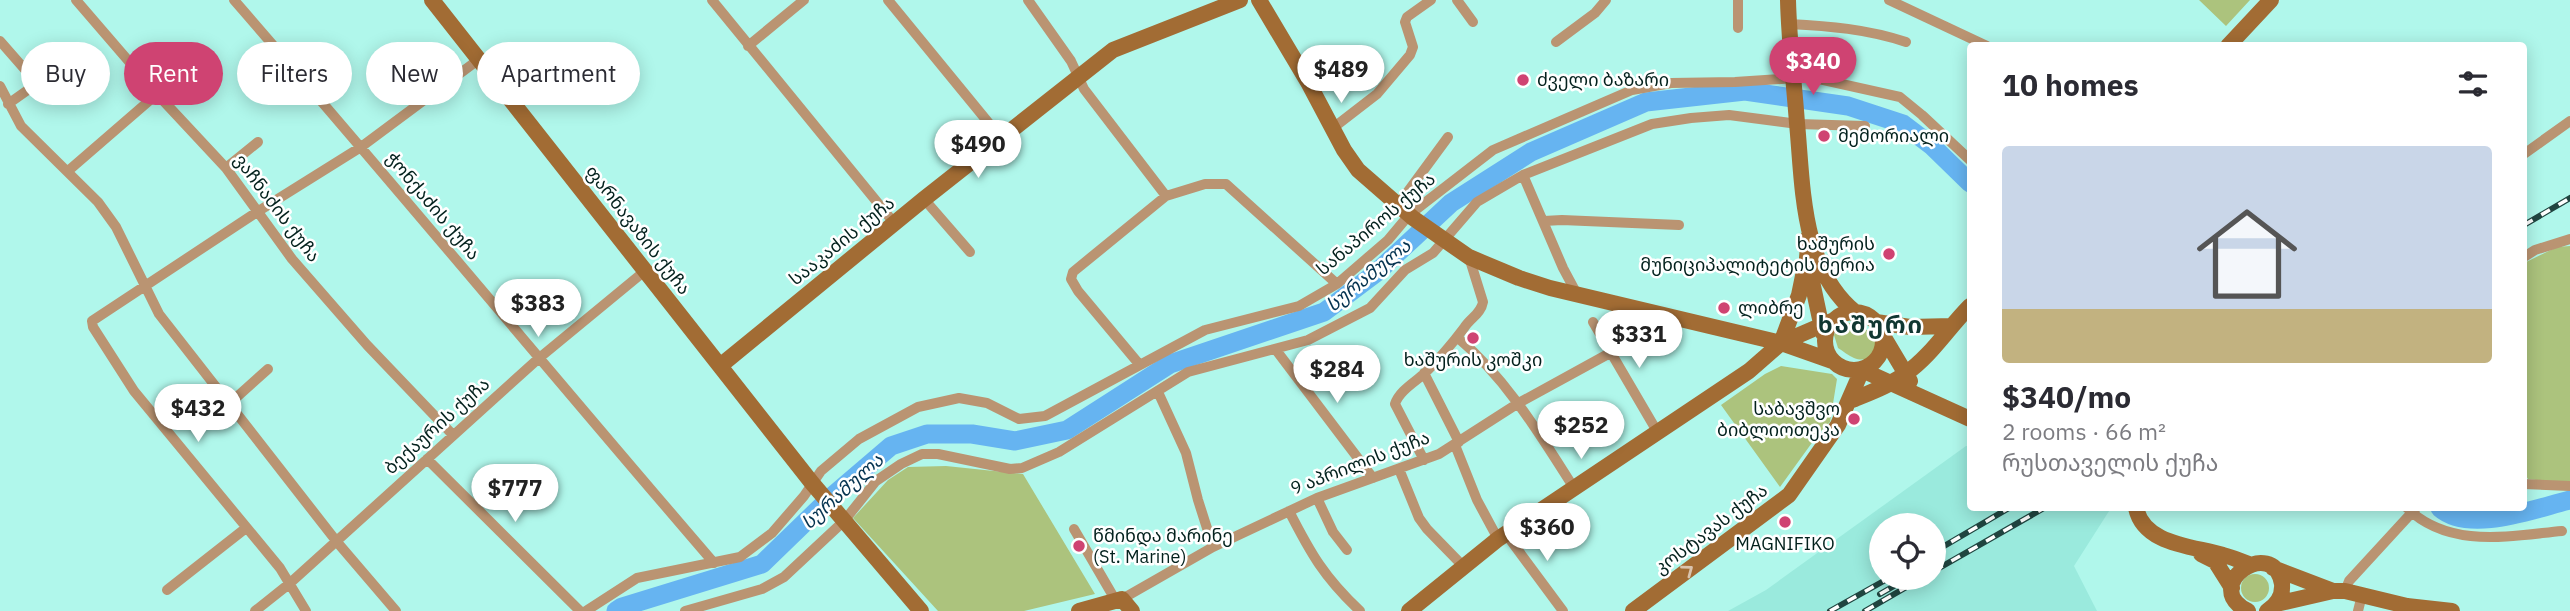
<!DOCTYPE html>
<html lang="en">
<head>
<meta charset="utf-8">
<style>
	:root { --surface:#fff; --page:#f2f2f3; --text:#2b2b33; --muted:#7c7c81; --accent:#cf4372 }
	body { margin:0; font-family:"IBM Plex Sans","Noto Sans Georgian",sans-serif; background:var(--page); color:var(--text); height:100vh; display:flex; flex-direction:column; font-size:26px; white-space:nowrap }
	* { box-sizing:border-box; margin:0 }
	p { font-size:23px; color:var(--muted) }
	.icon { flex:none; width:38px; height:38px; fill:none; stroke:currentColor; stroke-width:2; stroke-linecap:round; stroke-linejoin:round }
	.map { position:relative; flex:1; overflow:hidden }
	.sheet { position:absolute; left:1967px; top:42px; width:560px; height:469px; display:flex; flex-direction:column; background:var(--surface); border-radius:7px; box-shadow:0 4px 18px #0003 }
	.sheet>* { flex:none }
	.banner { position:absolute; left:21px; top:42px; width:665px; height:63px; display:flex; gap:14px }
	.buttons { position:absolute; left:1869px; top:513px; display:grid; gap:14px }
	.buttons a { display:grid; place-items:center; width:77px; height:77px; border-radius:50%; background:var(--surface); box-shadow:0 4px 18px #0003; font-size:35px }
	.price { position:absolute; translate:-50% -60px; padding:0 16px; border-radius:24px; background:#fff; color:#222; font-size:23px; line-height:46px; filter:drop-shadow(0 2px 4px #0008) }
	.price::after { content:''; position:absolute; left:50%; top:42px; width:21px; height:16px; margin-left:-10px; background:inherit; clip-path:polygon(0 0,100% 0,50% 100%) }
	.price.active { background:var(--accent); color:#fff }
	ul { padding:0; list-style:none }
	li { display:grid; align-content:center; gap:14px; height:371px; padding:0 35px }
	li span { display:grid; place-items:center; height:217px; border-radius:7px; color:#555 }
	li>.icon { margin-inline-start:auto }
	span .icon { width:126px; height:126px; fill:#fffc; stroke-width:1 }
	li b { font-size:30px }
	h2 { display:flex; justify-content:space-between; align-items:center; height:84px; padding:0 35px; font-size:30px }
	.chip { padding:0 24px; border-radius:32px; background:var(--surface); box-shadow:0 4px 18px #0003; font-size:24px; line-height:63px }
	.chip.active { background:var(--accent); color:#fff }
	.map>svg:first-child { display:block }
</style>
</head>
<body>
<div class="map">
<svg width="2570" height="611" viewBox="0 0 2570 611">
	<rect width="100%" height="100%" fill="#b0f7eb"/>
	<path fill="#9aeadd" fill-rule="evenodd" d="M1966,446H1970V508H2111L2074,566L2097,611H1728L1766,590ZM1881,525H1934V578H1881Z"/>
	<path fill="#acc37d" d="M2199,0H2250L2226,26Z
		M2570,246V484L2528,479L2524,473V263L2557,247Z
		M1845,323H1852L1873,333C1880,347 1872,365 1854,358C1849,356 1843,351 1838,348L1834,335L1840,326Z
		M1781,366L1832,374L1837,379L1830,422L1819,433L1780,487L1721,405L1765,374Z
		M946,466L1023,474L1095,594L1024,611H938L853,518L888,480L908,467Z
		M2241 588a14 14 0 1 1 28 0a14 14 0 1 1-28 0Z"/>
	<g fill="none" stroke-linecap="round" stroke-linejoin="round">
		<path stroke="#66b4f1" stroke-width="19" d="M2440,508C2470,534 2536,508 2570,500
			M616,611L622,607L762,564L829,499L891,446L927,434H972L1015,441L1067,430L1170,364L1324,312L1376,273L1451,203L1531,152L1646,102L1745,91L1848,106L1903,124L1932,146L1970,183"/>
		<path stroke="#ba9472" stroke-width="10" d="M76,0L157,94L226,168L292,259L367,345L453,435
			M234,0C396,186 553,376 714,563
			M712,0L895,224
			M888,0L1001,138
			M1028,0L1071,61L1084,89L1166,196
			M1457,0L1473,22
			M1738,0V28
			M1889,0L1987,46
			M1789,24C1829,26 1867,29 1906,42
			M0,41L35,81L32,87L8,104
			M1556,42L1595,13L1606,0
			M748,46L804,0
			M0,86L21,126L98,202L116,227L159,314L337,542L396,611
			M1333,128L1377,94L1410,55L1413,47L1405,22L1407,17L1431,0
			M2524,154L2570,121
			M226,168L258,142
			M68,171L157,94
			M1523,175L1563,268L1578,296
			M924,199L970,252
			M1398,205L1448,137
			M1544,221L1562,220L1679,225
			M2524,257L2535,250L2570,239
			M1593,322L1658,433
			M1458,338C1507,379 1540,435 1574,488
			M1276,350L1373,478
			M1139,364L1078,291L1071,279L1073,272L1166,196L1205,184H1226L1337,284
			M1424,373L1459,442
			M1158,392L1186,453L1198,500L1213,547
			M229,404L268,369
			M1455,445L1477,500L1498,539
			M427,459L580,611
			M1424,460L1395,404C1399,391 1415,382 1425,373C1439,359 1452,344 1464,328C1470,318 1481,314 1483,302L1469,257
			M1399,469L1419,518L1427,529L1463,566
			M2524,484L2570,486
			M1317,498L1333,532L1347,550
			M2407,508C2449,549 2509,536 2562,531
			M1289,511C1311,554 1324,577 1360,611
			M1074,529L1116,601
			M1506,534L1563,611
			M167,590L246,528
			M2345,591L2349,581L2416,508
			M1122,599L1213,547L1317,498L1439,454L1517,404L1610,353
			M255,611L289,584L538,359L646,270
			M306,611L280,568L134,391L93,327L92,321L257,212L361,147L478,60
			M586,611L637,578L740,557L772,533L804,496L821,471L859,439L918,407L959,398L987,403L1019,419L1045,416L1205,330L1299,306L1337,284L1388,240L1409,215L1493,150L1632,90L1671,83L1735,82L1810,77L1900,97L1922,115L1970,160
			M685,611L762,589L784,577L844,521L876,481L901,464L922,454H938L1010,469L1022,468L1059,452L1188,372L1308,340L1370,308L1405,270L1433,253L1477,202L1523,175L1652,124L1691,118L1729,115L1798,124L1865,126
			M2358,611L2362,595"/>
		<path stroke="#a26c34" stroke-width="16" d="M432,0L812,483L921,611
			M1259,0L1309,84L1344,150L1358,170L1413,218L1469,257L1519,278L1550,288L1781,343L1832,361
			M1788,0C1789,41 1794,82 1797,123C1803,186 1801,268 1855,312
			M2228,46L2271,0
			M1809,235L1807,258L1823,333
			M1825 341a29 29 0 1 1 58 0a29 29 0 1 1-58 0Z
			M1876,322L1910,327L1952,326
			M1882,334L1910,381
			M1781,343L1799,295L1805,266
			M720,366L924,199L1113,50L1240,0
			M1850,401C1869,393 1889,386 1905,374C1931,356 1948,328 1970,306
			M2136,508C2144,545 2193,546 2223,555C2232,557 2240,561 2249,564
			M2201,554L2215,561L2232,588
			M2273,568L2333,591
			M2276,604L2333,591H2345L2407,606L2452,611
			M1079,611L1122,599L1132,611
			M1409,611L1498,539L1749,371L1781,343L1834,320
			M1633,611L1789,495L1838,425L1862,370L1970,419
			M2248,611C2198,586 2274,534 2282,584C2283,597 2277,605 2267,611"/>
		<defs>
			<path id="rail" d="M2524,225L2570,198
				M1934,552L2009,508
				M1934,571L2044,508
				M1880,594L1908,578
				M1830,611L1889,578
				M1865,611L1922,578"/>
		</defs>
		<use href="#rail" stroke="#204540" stroke-width="6"/>
		<use href="#rail" stroke="#fff" stroke-width="3.5" stroke-dasharray="10" stroke-linecap="butt"/>
	</g>
	<defs><path id="oneway-chevron" d="M-2-3.5L2.5 0L-2 3.5" fill="none" stroke-width="1.6" stroke-linecap="round" stroke-linejoin="round" transform="scale(1.75)"/></defs>
	<use stroke="#dac4ae" href="#oneway-chevron" transform="translate(1688 570) rotate(-37)"/>
	<g fill="#cf4372" stroke="#fff" stroke-width="2.5">
		<circle cx="1523" cy="80" r="7"/>
		<circle cx="1824" cy="136" r="7"/>
		<circle cx="1889" cy="254" r="7"/>
		<circle cx="1724" cy="308" r="7"/>
		<circle cx="1473" cy="338" r="7"/>
		<circle cx="1854" cy="419" r="7"/>
		<circle cx="1785" cy="522" r="7"/>
		<circle cx="1079" cy="546" r="7"/>
	</g>
	<g text-anchor="middle" stroke-width="5" stroke-linejoin="round" paint-order="stroke">
		<g font-size="18" fill="#03211d" stroke="#fff" text-anchor="start">
			<text x="1537" y="86">ძველი ბაზარი</text>
			<text x="1838" y="142">მემორიალი</text>
			<text x="1875" y="250" text-anchor="end">ხაშურის<tspan x="1875" dy="21">მუნიციპალიტეტის მერია</tspan></text>
			<text x="1738" y="314">ლიბრე</text>
			<text x="1473" y="366" text-anchor="middle">ხაშურის კოშკი</text>
			<text x="1840" y="415" text-anchor="end">საბავშვო<tspan x="1840" dy="21">ბიბლიოთეკა</tspan></text>
			<text x="1093" y="542">წმინდა მარინე<tspan x="1093" dy="21">(St. Marine)</tspan></text>
			<text x="1785" y="550" text-anchor="middle">MAGNIFIKO</text>
		</g>
		<g font-size="18" fill="#03211d" stroke="#fff">
			<text transform="translate(433 206) rotate(50)" y="6">ჭონქაძის ქუჩა</text>
			<text transform="translate(277 208) rotate(53)" y="6">ვაჩნაძის ქუჩა</text>
			<text transform="translate(1376 224) rotate(-40)" y="6">სანაპიროს ქუჩა</text>
			<text transform="translate(638 230) rotate(52)" y="6">ფარნავაზის ქუჩა</text>
			<text transform="translate(842 241) rotate(-39)" y="6">სააკაძის ქუჩა</text>
			<text transform="translate(437 426) rotate(-42)" y="6">ბექაურის ქუჩა</text>
			<text transform="translate(1360 463) rotate(-21)" y="6">9 აპრილის ქუჩა</text>
			<text transform="translate(1711 529) rotate(-37)" y="6">კოსტავას ქუჩა</text>
		</g>
		<g font-size="19" font-style="italic" fill="#053350" stroke="#fff">
			<text transform="translate(1368 275) rotate(-39)" y="7">სურამულა</text>
			<text transform="translate(842 491) rotate(-42)" y="7">სურამულა</text>
		</g>
		<g font-size="24" font-weight="bold" letter-spacing="2" fill="#103631" stroke="#fff">
			<text x="1871" y="333">ხაშური</text>
		</g>
	</g>
</svg>
<div class="buttons">
<a><svg class="icon" aria-label="locate" viewBox="0 0 24 24"><circle cx="12" cy="12" r="6"/><path d="M12 2v4M12 18v4M2 12h4M18 12h4"/></svg></a>
</div>
<b class="price active" style="left:1813px;top:97px">$340</b>
<b class="price" style="left:1341px;top:105px">$489</b>
<b class="price" style="left:978px;top:180px">$490</b>
<b class="price" style="left:538px;top:339px">$383</b>
<b class="price" style="left:1639px;top:370px">$331</b>
<b class="price" style="left:1337px;top:405px">$284</b>
<b class="price" style="left:198px;top:444px">$432</b>
<b class="price" style="left:1581px;top:461px">$252</b>
<b class="price" style="left:515px;top:524px">$777</b>
<b class="price" style="left:1547px;top:563px">$360</b>
<div class="banner">
<a class="chip">Buy</a>
<a class="chip active">Rent</a>
<a class="chip">Filters</a>
<a class="chip">New</a>
<a class="chip">Apartment</a>
</div>
<section class="sheet">
<h2>10 homes<svg class="icon" aria-label="filters" viewBox="0 0 24 24"><path d="M4 7h16M4 17h16"/><circle cx="9" cy="7" r="2"/><circle cx="15" cy="17" r="2"/></svg></h2>
<ul>
<li><span style="background:linear-gradient(#c9d6e8 75%,#c2b280 0)"><svg class="icon" aria-label="home" viewBox="0 0 24 24"><path d="M3 11l9-7 9 7M6 9v11h12V9"/></svg></span><div><b>$340/mo</b><p>2 rooms · 66 m²</p><p>რუსთაველის ქუჩა</p></div></li>
</ul>
</section>
</div>
</body>
</html>
